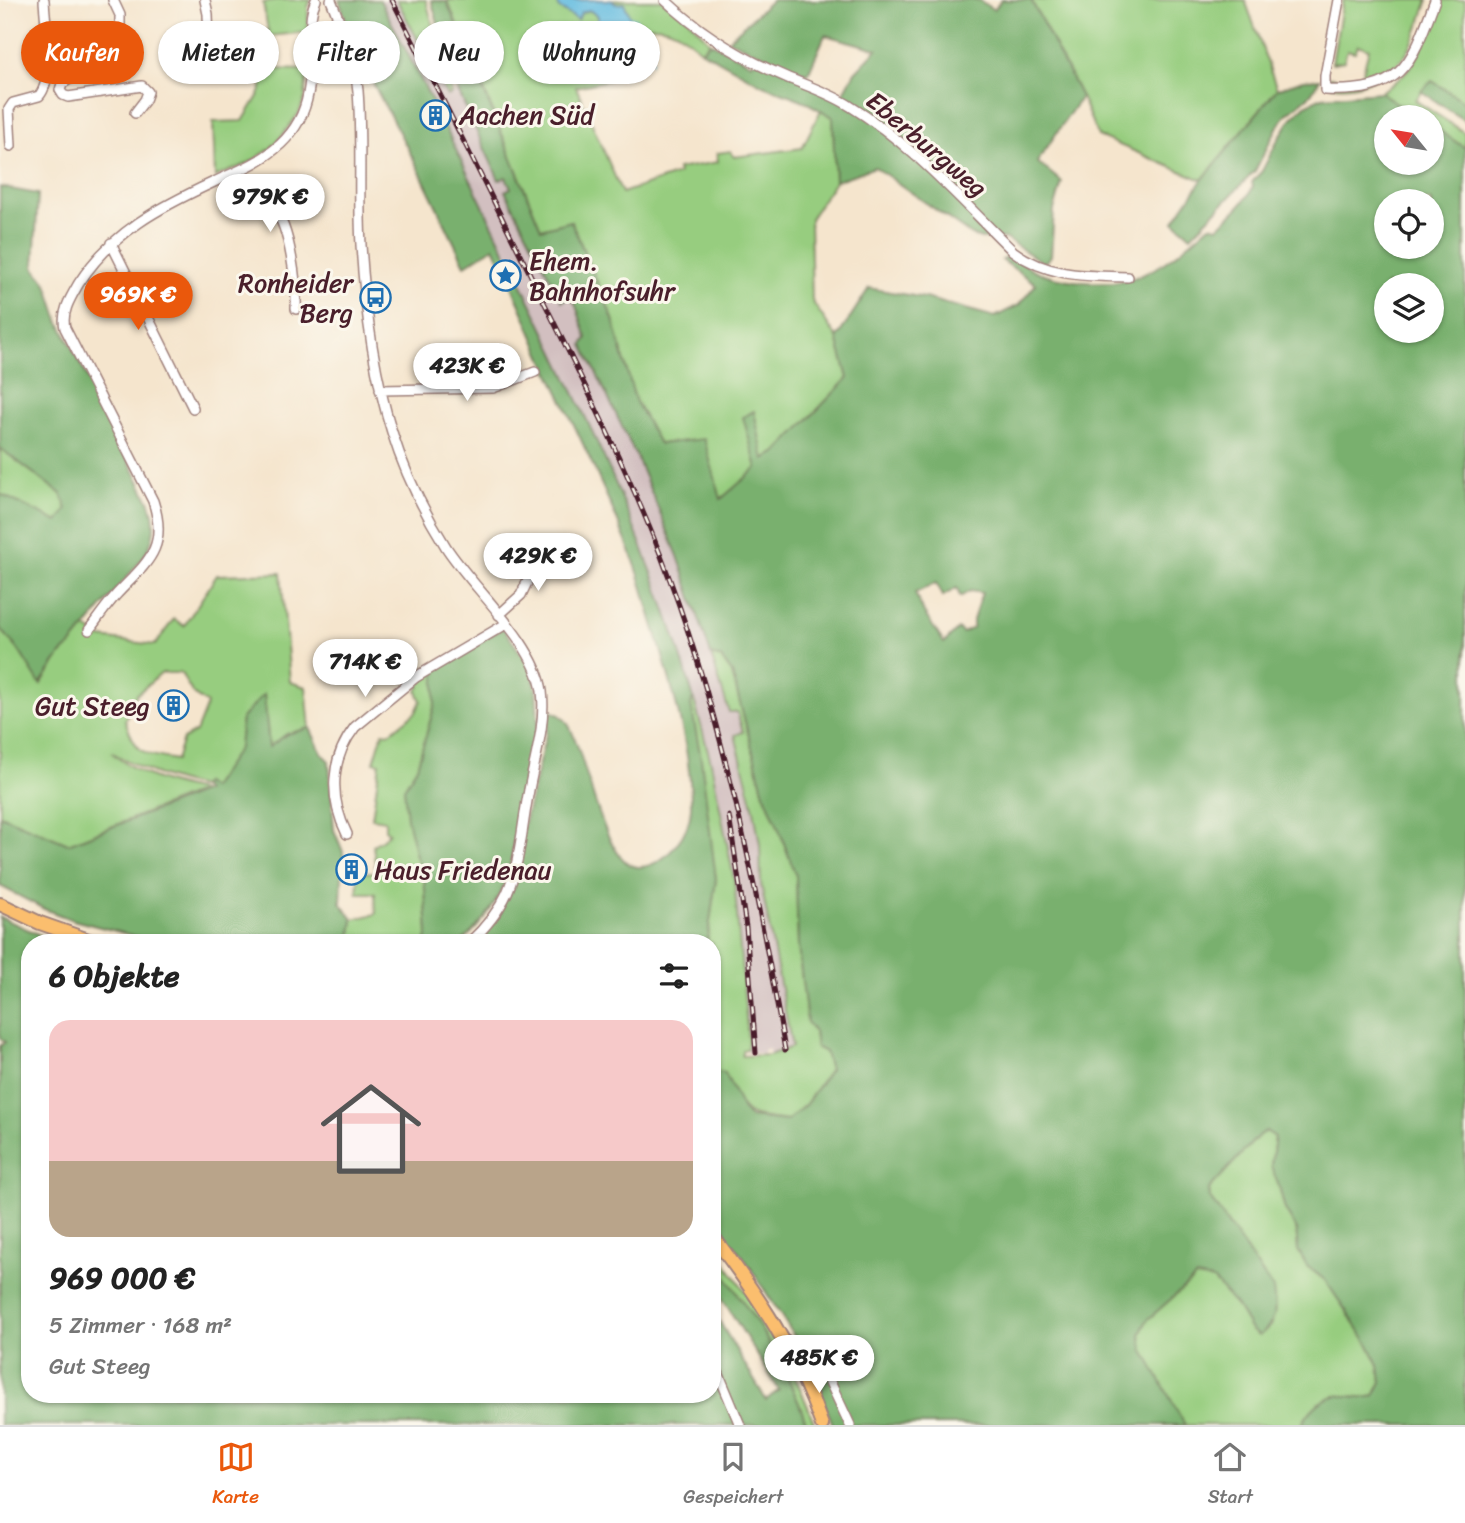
<!DOCTYPE html>
<html lang="de">
<head>
<meta charset="utf-8">
<style>
	:root { --surface:#fff; --page:#f2f2f2; --text:#222; --muted:#767676; --line:#e0e0e0; --accent:#ea580c }
	body { margin:0; font-family:Sriracha,sans-serif; background:var(--page); color:var(--text); height:100vh; display:flex; flex-direction:column; font-size:26px; white-space:nowrap }
	* { box-sizing:border-box; margin:0 }
	p { font-size:23px; color:var(--muted) }
	.icon { flex:none; width:38px; height:38px; fill:none; stroke:currentColor; stroke-width:2; stroke-linecap:round; stroke-linejoin:round }
	.map { position:relative; flex:1; overflow:hidden }
	.details { position:absolute; left:21px; top:934px; width:700px; height:469px; display:flex; flex-direction:column; background:var(--surface); border-radius:28px; box-shadow:0 2px 5px #0004 }
	.details>* { flex:none }
	.hud { position:absolute; left:21px; top:21px; width:700px; height:63px; display:flex; gap:14px }
	.needle { width:46px; rotate:300deg }
	.controls { position:absolute; left:1374px; top:105px; display:grid; gap:14px }
	.controls a { display:grid; place-items:center; width:70px; height:70px; border-radius:50%; background:var(--surface); box-shadow:0 2px 5px #0004; font-size:35px }
	.price { position:absolute; translate:-50% -60px; padding:0 16px; border-radius:24px; background:#fff; color:#222; font-size:23px; line-height:46px; filter:drop-shadow(0 2px 4px #0008) }
	.price::after { content:''; position:absolute; left:50%; top:42px; width:21px; height:16px; margin-left:-10px; background:inherit; clip-path:polygon(0 0,100% 0,50% 100%) }
	.price.selected { background:var(--accent); color:#fff }
	ul { padding:0; list-style:none }
	li { display:grid; align-content:center; gap:14px; height:371px; padding:0 28px }
	li span { display:grid; place-items:center; height:217px; border-radius:21px; color:#555 }
	li>.icon { margin-inline-start:auto }
	span .icon { width:126px; height:126px; fill:#fffc; stroke-width:1 }
	li b { font-size:30px }
	h2 { display:flex; justify-content:space-between; align-items:center; height:84px; padding:0 28px; font-size:30px }
	.pill { padding:0 24px; border-radius:32px; background:var(--surface); box-shadow:0 2px 5px #0004; font-size:24px; line-height:63px }
	.pill.selected { background:var(--accent); color:#fff }
	.dock { display:flex; justify-content:space-around; align-items:center; height:98px; border-top:2px solid var(--line); background:var(--surface); font-size:19px; color:var(--muted) }
	.dock a { display:grid; justify-items:center; gap:4px }
	.dock .selected { color:var(--accent) }
	.map>svg:first-child { display:block }
</style>
</head>
<body>
<div class="map">
<svg width="1465" height="1425" viewBox="0 0 1465 1425">
	<rect width="100%" height="100%" fill="#fbf7ec"/>
	<filter id="ink" filterUnits="userSpaceOnUse"><feTurbulence type="fractalNoise" baseFrequency=".0143" numOctaves="2"/><feDisplacementMap in="SourceGraphic" scale="14" xChannelSelector="R" yChannelSelector="G"/><feConvolveMatrix kernelMatrix="1 2 1 2 8 2 1 2 1" color-interpolation-filters="sRGB"/></filter>
	<filter id="wash" filterUnits="userSpaceOnUse"><feTurbulence type="fractalNoise" baseFrequency=".00686" numOctaves="4" result="noise"/><feDisplacementMap in="SourceGraphic" scale="28" xChannelSelector="R" yChannelSelector="G"/><feGaussianBlur stdDeviation="1.57" result="paint"/><feColorMatrix in="noise" values="0 0 0 0 0 0 0 0 0 0 0 0 0 0 0 0 0 1.4 0 .05"/><feComposite in="paint" operator="in"/></filter>
	<g filter="url(#wash)">
		<rect width="100%" height="100%" fill="#f5e5cd"/>
		<path fill="#d2bfc0" d="M380,0H397L447,96L458,91L500,180L506,177L511,188L505,191L562,300L569,298L575,303L587,338L583,345L637,458L678,556L729,711H737L743,732L735,735L754,810L760,845L761,884L792,1047L769,1054V1049H764V1053H747L748,1040L738,917L724,822L711,762L680,652L647,557L582,411L442,121L434,124L427,109L433,105Z"/>
		<path fill="#97cd7f" stroke="#707655" stroke-width="2" fill-rule="evenodd" d="M274,0H311L308,7V32L269,36L263,3Z
			M397,0H426L452,94L447,96Z
			M447,0H557L559,8L581,13L589,10L620,31C621,20 619,6 611,0H662L688,19L710,42L702,51C682,34 674,25 646,26L643,36H627L619,56L607,64L609,80L576,87L622,193L678,174L677,169L718,162L717,153L731,151L734,157L802,148L821,110L833,117L835,181L810,219L812,301L837,338L848,378L776,453L763,459L754,412L758,468L721,499L673,442L659,444L635,400L613,319L571,221L541,229Z
			M1031,0H1245L1277,89L1202,180L1098,136L1081,97Z
			M1343,0H1428C1413,42 1410,67 1364,83C1354,86 1342,88 1331,85L1329,77L1360,83L1369,49L1358,45L1355,52L1347,50L1344,61L1332,63Z
			M1441,0H1465V102L1432,81L1415,100L1465,133V148L1432,126V117H1418L1380,92C1418,72 1426,38 1441,0Z
			M268,69L307,70L305,98L299,113L280,138L270,149L247,164L215,177L213,122L243,121L260,93Z
			M0,448L61,494L67,509L58,523L0,494Z
			M281,573L290,682L306,687L310,728L287,734L269,747L264,695L242,718L239,748L211,788L204,783L201,787C166,779 143,770 111,752C137,775 168,784 201,791L68,844L0,815V628L18,649L41,684L61,654L85,627L101,638L155,645L174,619L184,626L217,575ZM162,673H181L193,694L207,704L196,732L183,739L176,760C140,753 138,755 125,720L136,695Z
			M711,655L721,658L732,673L764,793L776,821L796,876L798,946L807,1022L814,1032L816,1047L825,1052L830,1069L806,1104L788,1121C739,1115 746,1117 725,1074L712,1071V943H707L716,879L691,705L693,696L711,762L734,879L748,1040L747,1049L742,1050V1056L769,1055L792,1047L761,884L760,845L754,810L735,735L743,732L737,712H729Z
			M435,668V704L417,767L404,788L416,856L424,875L428,933L425,943H350L353,919L376,914L375,893H357L359,873L376,872L373,845L383,839L389,832L385,829V820L372,818L380,763L374,762L383,732L390,733L416,712L421,701L417,691L420,686L415,681Z
			M1266,1131L1275,1137L1271,1166L1279,1186L1285,1209L1296,1228L1298,1250L1307,1266L1325,1280L1368,1343L1379,1365L1381,1382L1374,1396C1361,1400 1348,1394 1335,1396C1320,1399 1308,1412 1302,1425H1185L1143,1351L1140,1334L1147,1320L1196,1277L1213,1279L1236,1305L1251,1330L1259,1336L1272,1324L1273,1289L1210,1198L1209,1189L1259,1135Z
			M712,1246C755,1300 791,1360 815,1425H807L778,1361L755,1320L712,1258Z
			M807,1353H814C822,1363 827,1382 820,1393L804,1356Z"/>
		<path fill="#79b06e" stroke="#62684c" stroke-width="2" fill-rule="evenodd" d="M339,0H380L434,105L427,109L434,124L442,120C530,309 636,494 693,696L691,705L701,759L716,879L707,943H475L500,914L533,788L548,726L549,710C555,712 562,716 566,721C585,745 602,870 640,867C667,865 690,833 691,808C692,749 671,683 654,627C647,605 642,582 634,561C607,491 572,422 541,354C525,318 511,282 494,247L465,265L417,166L358,55Z
			M431,0L447,2L541,229L571,221L613,319L635,400L659,444L704,439L721,499L757,468L743,417L754,411L764,459L776,453L848,378L837,338L869,288L925,298L995,317L1019,305L1036,284L1002,260L1009,253C1019,260 1029,269 1041,273C1069,283 1111,287 1139,276C1166,266 1188,244 1210,225L1218,227C1231,215 1245,203 1253,187L1252,182L1262,171L1279,138L1291,119L1305,105L1322,97L1380,92L1418,117H1386V163H1432V126L1465,148V1425H1302C1308,1412 1320,1399 1335,1396C1348,1394 1361,1400 1374,1396L1381,1382L1379,1365L1368,1343L1325,1280L1307,1266L1298,1250L1296,1228L1285,1209L1279,1186L1271,1166L1275,1137L1266,1131L1259,1135L1209,1189L1210,1198L1273,1289C1276,1314 1278,1319 1259,1336L1251,1330L1236,1305L1213,1280L1196,1277L1147,1320L1140,1334L1144,1351L1185,1425H833L820,1393L824,1383L833,1374L832,1361L814,1338H808L798,1342L744,1258L712,1218V1071L725,1073L743,1110L750,1117L787,1121L806,1104L830,1069L825,1052L816,1047L814,1032L807,1022L798,946L796,876L776,821L764,793L732,673L721,658L711,655L678,556L637,458L583,345L587,338L575,303L569,298L562,301L505,191L511,188L506,177L499,180L458,91ZM1386,201H1432V247H1386ZM1386,285H1432V331H1386ZM936,583L943,596L957,588L960,597L970,591L982,593L973,620V628L963,633L958,629L944,643L924,613L915,593Z
			M772,0H979L994,10L1001,0H1031L1081,97L1037,162L1062,182L1054,210L1051,256L1044,263L1004,238L981,239L973,236L875,167L835,181L833,117L802,100L763,85L702,51L710,42L752,64L756,58L760,59L842,96L855,72L877,49L825,35L808,74L728,40Z
			M1320,79L1311,94L1287,114L1278,126L1255,171L1191,236L1174,221L1202,180L1277,89L1303,80Z
			M1432,81L1465,102V121L1421,91Z
			M0,187L38,194L34,267L47,284L59,321L150,503C157,524 155,539 143,558L70,646L61,654L40,684L18,649L0,628V494L58,522L67,509L61,494L0,448Z
			M503,628L527,662L533,676L536,687L538,722L509,871C499,901 484,922 461,943H425L428,932L424,875L416,856L407,819L404,788L417,767L435,704V668Z
			M264,694L269,747L287,734L310,728L322,754L329,761L334,830L343,852L341,903L353,919L350,943H161L73,920L44,909L0,886V815L68,844L206,791L201,787L204,783L211,788L239,748L242,718Z
			M0,917L58,943H30V1395H712V1309L766,1400L779,1390L712,1282V1258C750,1309 787,1365 807,1425H0V1046L5,1042L0,1039Z"/>
		<path fill="#63bce0" stroke="#566e86" stroke-width="2" d="M557,0H611L616,4L624,3L631,18L627,23H620V31L623,41L616,43L611,51L596,35L598,16L589,10L581,13L578,20L559,8Z"/>
		<g fill="none" stroke-linecap="round" stroke-linejoin="round">
			<path stroke="#63bce0" stroke-width="2.5" d="M629,17L635,19L642,30L652,61"/>
		</g>
	</g>
	<g filter="url(#ink)">
		<g fill="none" stroke-linecap="round" stroke-linejoin="round">
			<defs>
				<path id="minor" d="M113,0L120,15V29L112,54L104,64L68,80L62,84L60,90L63,95L68,97L142,86L148,92L145,100L135,113
					M205,0L208,14L209,44
					M331,0C343,30 355,59 358,91C362,142 358,194 361,245C365,307 373,372 392,432C404,471 424,512 446,547C473,589 535,642 542,691C546,724 535,757 529,790C522,824 521,861 507,893C498,913 485,928 469,943
					M665,0C701,34 741,58 786,77C807,86 830,93 850,106C912,144 961,200 1013,251C1048,277 1086,276 1128,277
					M1339,0L1325,76V90C1403,93 1411,65 1435,0
					M11,146L9,109L13,103L39,96C55,78 45,24 44,0
					M224,177C238,192 259,196 274,210C290,225 297,287 296,309
					M111,243L193,408
					M380,390L493,388L535,372
					M499,615L521,595L542,551L550,543
					M89,630C98,618 106,606 116,595C146,563 169,549 153,501L65,328C61,312 71,297 79,283C112,232 160,207 214,182C235,172 257,164 275,149C313,118 311,81 311,37C311,24 310,12 316,0
					M347,834C329,798 330,759 355,727L416,677L506,624
					M792,1354L809,1347L821,1354L830,1382L850,1425
					M712,1358L740,1425"/>
				<path id="major" d="M0,904L40,923L97,943
					M712,1235C757,1294 798,1355 822,1425"/>
			</defs>
			<use href="#minor" stroke="#a0827c" stroke-width="12"/>
			<use href="#major" stroke="#a0827c" stroke-width="16"/>
			<use href="#minor" stroke="#fff" stroke-width="9"/>
			<use href="#major" stroke="#fbbe6e" stroke-width="12"/>
			<defs>
				<path id="rail" d="M392,0C444,101 494,202 545,304C586,387 627,469 661,556C722,714 756,883 785,1050
					M729,816L746,927L756,1053"/>
			</defs>
			<use href="#rail" stroke="#4a1f2b" stroke-width="5"/>
			<use href="#rail" stroke="#fbf7ec" stroke-width="2.5" stroke-dasharray="8" stroke-linecap="butt"/>
		</g>
	</g>
	<defs>
		<symbol id="building-ring" viewBox="-11 -11 22 22"><circle r="9.5" fill="#fbf7ec" stroke="#1f6fb2" stroke-width="1.5"/><path d="M-4-6H4V6H1V3H-1V6H-4ZM-2.5-4.3h1.7v1.8h-1.7ZM.8-4.3h1.7v1.8H.8ZM-2.5-1h1.7V.8h-1.7ZM.8-1h1.7V.8H.8Z" fill="#1f6fb2"/></symbol>
		<symbol id="sight-ring" viewBox="-11 -11 22 22"><circle r="9.5" fill="#fbf7ec" stroke="#1f6fb2" stroke-width="1.5"/><path d="M0-6L1.8-2.2L6-1.7L2.9 1.2L3.7 5.4L0 3.3L-3.7 5.4L-2.9 1.2L-6-1.7L-1.8-2.2Z" fill="#1f6fb2"/></symbol>
		<symbol id="bus-ring" viewBox="-11 -11 22 22"><circle r="9.5" fill="#fbf7ec" stroke="#1f6fb2" stroke-width="1.5"/><path d="M-5-6H5V4H4V6H2V4H-2V6H-4V4H-5ZM-3.5-4V0h7V-4ZM-3.5 1.2v1.5H-2V1.2ZM2 1.2v1.5H3.5V1.2Z" fill="#1f6fb2"/></symbol>
	</defs>
	<g fill-rule="evenodd">
		<use href="#building-ring" x="418" y="98" width="35" height="35"/>
		<use href="#sight-ring" x="488" y="258" width="35" height="35"/>
		<use href="#bus-ring" x="358" y="280" width="35" height="35"/>
		<use href="#building-ring" x="156" y="688" width="35" height="35"/>
		<use href="#building-ring" x="334" y="852" width="35" height="35"/>
	</g>
	<g text-anchor="middle" stroke-width="6" stroke-linejoin="round" paint-order="stroke">
		<g font-size="26" fill="#4a1f2b" stroke="#fbf7ec" text-anchor="start">
			<text x="459" y="124">Aachen Süd</text>
			<text x="529" y="270">Ehem.<tspan x="529" dy="30">Bahnhofsuhr</tspan></text>
			<text x="353" y="292" text-anchor="end">Ronheider<tspan x="353" dy="30">Berg</tspan></text>
			<text x="150" y="715" text-anchor="end">Gut Steeg</text>
			<text x="374" y="879">Haus Friedenau</text>
		</g>
		<g font-size="26" fill="#4a1f2b" stroke="#fbf7ec">
			<text transform="translate(927 144) rotate(40)" y="9">Eberburgweg</text>
		</g>
	</g>
</svg>
<div class="controls">
<a><svg class="needle" viewBox="-14 -14 28 28"><path d="M0-13l5 13h-10z" fill="#e53935"/><path d="M0 13l5-13h-10z" fill="#767676"/></svg></a>
<a><svg class="icon" aria-label="locate" viewBox="0 0 24 24"><circle cx="12" cy="12" r="6"/><path d="M12 2v4M12 18v4M2 12h4M18 12h4"/></svg></a>
<a><svg class="icon" aria-label="layers" viewBox="0 0 24 24"><path d="M12 4l9 5-9 5-9-5zM3 14l9 5 9-5"/></svg></a>
</div>
<b class="price" style="left:270px;top:234px">979K €</b>
<b class="price selected" style="left:138px;top:332px">969K €</b>
<b class="price" style="left:467px;top:403px">423K €</b>
<b class="price" style="left:538px;top:593px">429K €</b>
<b class="price" style="left:365px;top:699px">714K €</b>
<b class="price" style="left:819px;top:1395px">485K €</b>
<div class="hud">
<a class="pill selected">Kaufen</a>
<a class="pill">Mieten</a>
<a class="pill">Filter</a>
<a class="pill">Neu</a>
<a class="pill">Wohnung</a>
</div>
<section class="details">
<h2>6 Objekte<svg class="icon" aria-label="filters" viewBox="0 0 24 24"><path d="M4 7h16M4 17h16"/><circle cx="9" cy="7" r="2"/><circle cx="15" cy="17" r="2"/></svg></h2>
<ul>
<li><span style="background:linear-gradient(#f6c9c9 65%,#b9a48a 0)"><svg class="icon" aria-label="home" viewBox="0 0 24 24"><path d="M3 11l9-7 9 7M6 9v11h12V9"/></svg></span><div><b>969 000 €</b><p>5 Zimmer · 168 m²</p><p>Gut Steeg</p></div></li>
</ul>
</section>
</div>
<nav class="dock">
<a class="selected"><svg class="icon" aria-label="map" viewBox="0 0 24 24"><path d="M3 6l6-2 6 2 6-2v14l-6 2-6-2-6 2zM9 4v14M15 6v14"/></svg>Karte</a>
<a><svg class="icon" aria-label="saved" viewBox="0 0 24 24"><path d="M7 4h10v16l-5-4-5 4z"/></svg>Gespeichert</a>
<a><svg class="icon" aria-label="home" viewBox="0 0 24 24"><path d="M3 11l9-7 9 7M6 9v11h12V9"/></svg>Start</a>
</nav>
</body>
</html>
